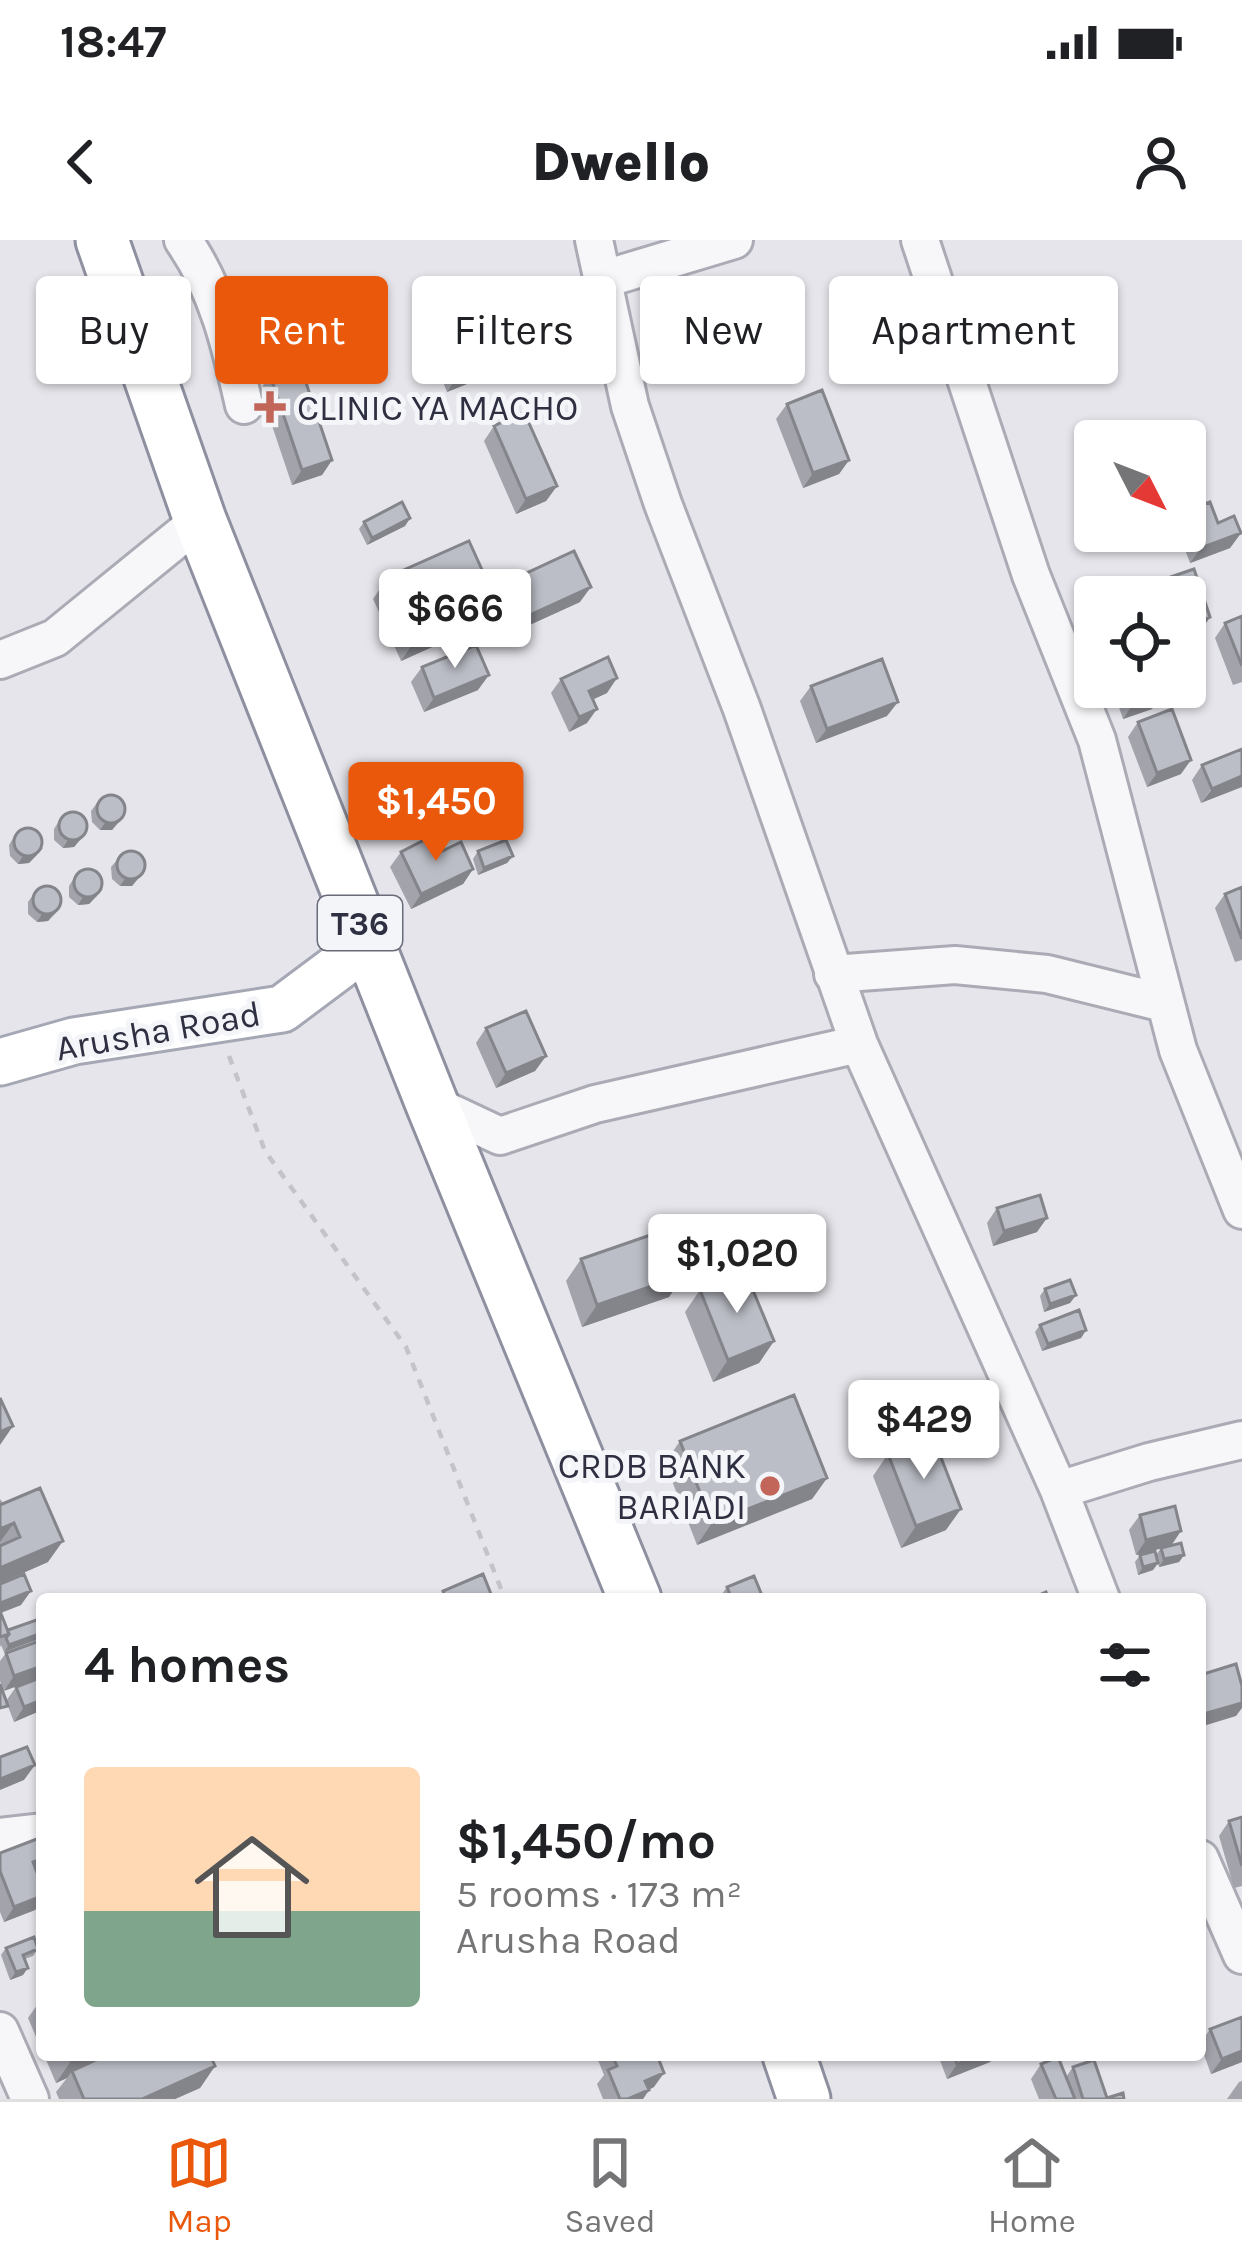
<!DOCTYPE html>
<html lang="en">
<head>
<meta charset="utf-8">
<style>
	:root { --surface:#fff; --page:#f2f2f2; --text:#202124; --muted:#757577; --line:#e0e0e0; --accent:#ea580c }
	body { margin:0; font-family:Karla,sans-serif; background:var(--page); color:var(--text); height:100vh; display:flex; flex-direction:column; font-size:45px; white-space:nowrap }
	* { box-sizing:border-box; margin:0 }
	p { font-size:39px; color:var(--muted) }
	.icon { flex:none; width:66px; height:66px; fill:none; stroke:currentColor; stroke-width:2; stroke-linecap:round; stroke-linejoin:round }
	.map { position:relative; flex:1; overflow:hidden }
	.side { position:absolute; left:36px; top:1353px; width:1170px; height:468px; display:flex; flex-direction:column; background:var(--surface); border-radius:12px; box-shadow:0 3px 9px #0004 }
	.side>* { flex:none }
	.banner { position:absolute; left:36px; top:36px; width:1170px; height:108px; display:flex; gap:24px }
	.needle { width:78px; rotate:132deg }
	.controls { position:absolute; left:1074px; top:180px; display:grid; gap:24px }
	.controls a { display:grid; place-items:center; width:132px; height:132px; border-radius:12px; background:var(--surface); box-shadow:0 3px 9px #0004; font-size:60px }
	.price { position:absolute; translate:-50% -102px; padding:0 27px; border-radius:12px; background:#fff; color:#222; font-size:39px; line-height:78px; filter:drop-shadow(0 3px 6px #0008) }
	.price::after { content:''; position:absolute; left:50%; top:72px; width:36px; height:27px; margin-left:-18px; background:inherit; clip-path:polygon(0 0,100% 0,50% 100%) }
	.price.on { background:var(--accent); color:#fff }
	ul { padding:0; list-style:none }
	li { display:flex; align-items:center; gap:36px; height:300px; padding:0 48px }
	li+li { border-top:3px solid var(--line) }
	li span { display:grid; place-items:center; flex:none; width:336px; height:240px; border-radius:12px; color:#555 }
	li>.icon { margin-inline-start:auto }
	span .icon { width:144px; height:144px; fill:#fffc; stroke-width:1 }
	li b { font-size:51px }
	h2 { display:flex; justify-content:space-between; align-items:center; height:144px; padding:0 48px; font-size:51px }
	.chip { padding:0 42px; border-radius:12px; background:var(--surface); box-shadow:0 3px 9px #0004; font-size:42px; line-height:108px }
	.chip.on { background:var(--accent); color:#fff }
	.status { display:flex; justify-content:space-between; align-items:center; height:84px; padding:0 60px; background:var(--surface); direction:ltr }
	.status svg { height:33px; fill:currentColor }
	header { display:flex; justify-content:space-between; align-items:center; height:156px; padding:0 48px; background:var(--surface); font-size:54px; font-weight:800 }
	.tab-bar { display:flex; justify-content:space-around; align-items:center; height:168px; border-top:3px solid var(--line); background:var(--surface); font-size:33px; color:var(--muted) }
	.tab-bar a { display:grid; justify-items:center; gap:6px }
	.tab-bar .on { color:var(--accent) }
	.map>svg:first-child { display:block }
</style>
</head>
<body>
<div class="status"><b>18:47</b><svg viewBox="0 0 49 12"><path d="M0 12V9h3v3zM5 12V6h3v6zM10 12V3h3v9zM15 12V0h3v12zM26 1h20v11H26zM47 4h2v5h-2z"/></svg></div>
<header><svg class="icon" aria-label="back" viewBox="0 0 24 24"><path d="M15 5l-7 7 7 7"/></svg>Dwello<svg class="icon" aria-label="person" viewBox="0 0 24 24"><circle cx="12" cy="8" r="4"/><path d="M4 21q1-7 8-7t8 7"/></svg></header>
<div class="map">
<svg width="1242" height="1859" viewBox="0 0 1242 1859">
	<rect width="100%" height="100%" fill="#e5e5eb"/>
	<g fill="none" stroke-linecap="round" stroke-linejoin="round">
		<defs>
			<path id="minor" d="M183,0C218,50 231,107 244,165
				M594,0L630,166L663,264L742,469L859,804L1059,1250L1101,1359
				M920,0L1031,335L1097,500L1178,810L1242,970
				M601,40L734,0
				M0,420L55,398L200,280
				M833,734L955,725L1047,734L1164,763
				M432,864L500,896L595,864L859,804
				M1059,1250L1149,1222L1242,1200
				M0,1597L42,1592
				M1200,1619L1242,1715
				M0,1791L30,1859"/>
			<path id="major" d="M0,822L74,801L282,769L369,704"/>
			<path id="highway" d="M102,0L200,280L432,864L635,1359
				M789,1815L804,1859"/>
		</defs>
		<use href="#minor" stroke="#aaabb5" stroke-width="42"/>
		<use href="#major" stroke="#a5a7b5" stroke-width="51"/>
		<use href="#highway" stroke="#8e90a0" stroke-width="57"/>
		<path stroke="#c3c3c9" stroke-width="4.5" stroke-dasharray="9 9" stroke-linecap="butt" d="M229,816L265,911L406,1107L505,1359"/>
		<use href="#minor" stroke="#f7f7f9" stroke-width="36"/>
		<use href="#major" stroke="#fff" stroke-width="45"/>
		<use href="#highway" stroke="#fff" stroke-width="51"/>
	</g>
	<path fill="#a2a3ab" d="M503,64L526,70L544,97L529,119L447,152L425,97L440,75Z
		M270,135L332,220L322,235L292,245L260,150Z
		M787,164L849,220L839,234L803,248L776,179Z
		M494,186L557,246L546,261L516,274L484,201Z
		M1186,271L1218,283L1241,293L1230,308L1190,323L1178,291H1185Z
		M410,278L405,286L367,305L359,289L364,282Z
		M1194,329L1210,377L1200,392L1185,397V357H1153L1152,354L1162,340Z
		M388,337L497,363L481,385L401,421L373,359Z
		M507,342L580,362L512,393L496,357Z
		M1242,376V442L1233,445L1215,398L1225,383Z
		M422,427L478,450L424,472L411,442Z
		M561,439L607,453L593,459L587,483L569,492L551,453Z
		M811,446L887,476L816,503L800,461Z
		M1112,447H1160L1162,454L1152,469L1123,479Z
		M1138,482L1181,534L1147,547L1128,497Z
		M1242,509L1201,563L1192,540L1202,525Z
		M97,563L120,581L112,590H100L92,582L91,571Z
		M59,581L82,598L74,607L63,608L54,600V589Z
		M14,597L37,615L29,623L18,624L10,616L9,605Z
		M478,611L513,616L507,623L478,635L473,619Z
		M401,612L436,614L473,629L463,644L411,669L390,627Z
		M117,620L145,630L132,646H120L112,639L111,627Z
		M74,638L97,656L89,664L78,665L69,657V646Z
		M1242,647V720L1235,722L1215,668L1225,654Z
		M33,655L56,673L48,681L37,682L28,674V662Z
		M486,788L546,816L535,831L496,848L476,803Z
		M997,968L1037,992L993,1006L987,983Z
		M581,1019L684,1035L669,1057L582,1087L566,1041Z
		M1045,1049L1076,1055L1070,1063L1044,1072L1040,1056Z
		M700,1050L774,1101L759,1123L713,1142L685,1072Z
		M1040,1085L1086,1090L1081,1098L1042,1111L1035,1092Z
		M680,1201L827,1238L812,1259L697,1305L665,1223Z
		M888,1214L946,1290L901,1308L873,1236Z
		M0,1259L48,1322L0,1343Z
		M1140,1275L1184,1315L1179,1322L1159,1327L1158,1323L1153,1330L1138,1335L1135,1322L1140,1315H1156L1161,1308L1136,1315L1129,1290Z
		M0,1344L21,1365L1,1373L8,1390L42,1378L4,1412L1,1405L0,1407Z
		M727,1347L762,1359H724L722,1354Z
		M42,1400L4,1451L0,1441V1421L6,1413Z
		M16,1447L42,1470L14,1482L6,1461Z
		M1242,1577V1646L1234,1648L1219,1596L1229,1581Z
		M0,1613L40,1630L37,1632L42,1646V1660L35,1670L4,1682L0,1672Z
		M6,1708L38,1709L33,1716L25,1719L23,1735L10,1740L1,1715Z
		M42,1758V1811L28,1778Z
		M1210,1789L1242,1822L1211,1834L1200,1804Z
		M44,1815H210L215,1826L200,1848L175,1859H59L56,1852L67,1838L56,1843Z
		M596,1815H641L654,1847L649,1850L643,1859H603L597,1844L604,1835Z
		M938,1815H995L990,1822L947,1839Z
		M1041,1824L1066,1837L1073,1827L1107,1858L1124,1859H1039L1031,1839Z
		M1242,1841V1859H1227L1239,1842Z"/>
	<path fill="#84858b" d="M544,97L529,119L447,152L462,130Z
		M332,220L322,235L292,245L302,230Z
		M849,220L839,234L803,248L813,233Z
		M557,246L546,261L516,274L526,259Z
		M410,278L405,286L367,305L372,298Z
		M1241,293L1230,308L1190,323L1201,308Z
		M591,347L580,362L512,393L523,378Z
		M497,363L481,385L401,421L416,399Z
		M1210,377L1200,392L1185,397V386Z
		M489,435L478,450L424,472L434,458Z
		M617,438L607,453L579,466L589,451Z
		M1162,454L1152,469L1123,479L1133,464Z
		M898,462L887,476L816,503L827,489Z
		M597,469L587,483L569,492L579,477Z
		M1191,520L1181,534L1147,547L1157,533Z
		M1242,536V547L1201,563L1212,549Z
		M125,574L112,590H100L105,583Z
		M87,591L74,607L63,608L68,600Z
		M43,608L29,623L18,624L23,616Z
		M513,616L507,623L478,635L484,628Z
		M473,629L463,644L411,669L421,654Z
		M145,630L132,646H120L125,639Z
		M103,649L89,664L78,665L83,657Z
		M61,665L48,681L37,682L42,674Z
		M546,816L535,831L496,848L506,833Z
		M1047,978L1037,992L993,1006L1004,991Z
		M684,1035L669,1057L582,1087L597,1065Z
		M1076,1055L1070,1063L1044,1072L1050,1064Z
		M1086,1090L1081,1098L1042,1111L1048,1104Z
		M774,1101L759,1123L713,1142L728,1120Z
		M13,1186L0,1205V1192Z
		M827,1238L812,1259L697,1305L712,1283Z
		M961,1269L946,1290L901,1308L916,1286Z
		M14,1283L0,1302V1289Z
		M1181,1291L1171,1306L1136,1315L1146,1300Z
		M63,1301L48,1322L0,1343V1328Z
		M1184,1315L1179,1322L1159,1327L1164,1319Z
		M1158,1323L1153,1330L1138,1335L1143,1327Z
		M31,1351L21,1365L0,1373V1363Z
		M42,1393V1398L4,1412L9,1405Z
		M42,1426V1437L4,1451L14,1436Z
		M42,1460V1470L14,1482L24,1467Z
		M1242,1463V1468L1236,1476L1200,1487V1475Z
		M35,1525L24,1540L0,1550V1539Z
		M42,1619L40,1630L23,1637L33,1622Z
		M42,1656V1660L35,1670L4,1682L14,1667Z
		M28,1728L23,1735L10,1740L16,1732Z
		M1242,1811V1822L1211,1834L1222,1819Z
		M84,1815H118L72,1831L67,1838L56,1843L71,1821Z
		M982,1815H995L990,1822L947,1839L957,1824Z
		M215,1826L200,1848L175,1859H142Z
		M664,1833L654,1847L635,1855L645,1841Z
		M649,1850L643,1859H628Z"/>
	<path fill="#bcbec7" stroke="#84858b" stroke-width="3" d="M498,52L503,64L521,57L526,70L532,67L544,97L462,130L440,75Z
		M300,125L332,220L302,230L270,135Z
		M822,150L849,220L813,233L787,164Z
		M524,172L557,246L526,259L494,186Z
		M402,262L410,278L372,298L364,282Z
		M1210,262L1218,283L1234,276L1241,293L1201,308L1186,271Z
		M469,301L497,363L416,399L388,337Z
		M574,311L591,347L523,378L507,342Z
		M1194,329L1210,377L1185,386V357H1167L1168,356L1162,340Z
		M1242,376V426L1225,383Z
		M476,405L489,435L434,458L422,427Z
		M608,417L617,438L589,451L597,469L579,477L561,439Z
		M882,419L898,462L827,489L811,446Z
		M1127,447H1160L1162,454L1133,464Z
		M1172,469L1191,520L1157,533L1138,482Z
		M1242,509V536L1212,549L1202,525Z
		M97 569a14 14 0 1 1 28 0a14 14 0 1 1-28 0Z
		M59 586a14 14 0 1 1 28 0a14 14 0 1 1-28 0Z
		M14 602a14 14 0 1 1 28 0a14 14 0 1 1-28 0Z
		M428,598L436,614L461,602L473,629L421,654L401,612Z
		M506,600L513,616L484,628L478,611Z
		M117 625a14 14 0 1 1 28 0a14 14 0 1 1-28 0Z
		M74 643a14 14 0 1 1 28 0a14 14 0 1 1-28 0Z
		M33 660a14 14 0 1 1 28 0a14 14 0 1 1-28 0Z
		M1242,647V699L1225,654Z
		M526,771L546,816L506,833L486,788Z
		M1040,955L1047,978L1004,991L997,968Z
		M668,989L684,1035L597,1065L581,1019Z
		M745,1031L774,1101L728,1120L700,1050Z
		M1070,1040L1076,1055L1050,1064L1045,1049Z
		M1079,1070L1086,1090L1048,1104L1040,1085Z
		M794,1155L827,1238L712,1283L680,1201Z
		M0,1158L13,1186L0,1192Z
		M933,1197L961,1269L916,1286L888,1214Z
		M40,1248L63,1301L0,1328V1306L20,1297L14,1283L0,1289V1265Z
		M1175,1266L1181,1291L1146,1300L1140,1275Z
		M1181,1303L1184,1315L1164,1319L1161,1308Z
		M1155,1311L1158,1323L1143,1327L1140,1315Z
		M24,1334L31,1351L0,1363V1344Z
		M483,1334L493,1359H446L443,1351Z
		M754,1336L763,1358L732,1359L727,1347Z
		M1046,1352L1049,1359H1030Z
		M0,1371L9,1394L0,1397Z
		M42,1378V1393L9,1405L6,1398L9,1394L8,1390Z
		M42,1400V1426L14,1436L6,1413Z
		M1236,1424L1242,1446V1463L1200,1475V1435Z
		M42,1437V1460L24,1467L16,1447Z
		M0,1444L8,1466L0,1468Z
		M27,1507L35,1525L0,1539V1517Z
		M1242,1577V1626L1229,1581Z
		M42,1597V1619L33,1622L42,1646V1656L14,1667L0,1631V1613Z
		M34,1697L38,1709L23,1715L28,1728L16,1732L6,1708Z
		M1242,1777V1811L1222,1819L1210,1789Z
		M68,1815H84L71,1821Z
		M107,1815H210L215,1826L142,1859H84L72,1831Z
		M612,1815H641L642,1817L657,1815L664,1833L645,1841L649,1850L628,1859H620L608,1830L617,1826Z
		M954,1815H982L957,1824Z
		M1058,1817L1075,1859H1056L1041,1824Z
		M1094,1820L1107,1858L1123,1853L1124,1859H1083L1073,1827Z"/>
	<g fill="#c16659" stroke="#f4f5f8" stroke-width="4.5">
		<path d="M264 149h12v12h12v12h-12v12h-12v-12h-12v-12h12z"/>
		<circle cx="770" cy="1246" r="12"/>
	</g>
	<g text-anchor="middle" stroke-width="10" stroke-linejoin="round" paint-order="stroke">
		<rect fill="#f4f5f8" stroke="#696b79" stroke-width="3" x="318" y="656" width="84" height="54" rx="9"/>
		<g font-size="33" font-weight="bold" fill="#2e3042">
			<text x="360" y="695">T36</text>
		</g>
		<g font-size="36" fill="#2e3042" stroke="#f4f5f8" text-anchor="start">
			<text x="297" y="180">CLINIC YA MACHO</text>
			<text x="746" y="1238" text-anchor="end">CRDB BANK<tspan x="746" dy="41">BARIADI</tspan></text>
		</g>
		<g font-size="36" fill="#2e3042" stroke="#f4f5f8">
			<text transform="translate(158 790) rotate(-10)" y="13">Arusha Road</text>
		</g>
	</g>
</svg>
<div class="controls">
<a><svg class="needle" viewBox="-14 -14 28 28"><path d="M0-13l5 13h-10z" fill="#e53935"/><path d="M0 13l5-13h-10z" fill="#757577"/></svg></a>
<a><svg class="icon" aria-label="locate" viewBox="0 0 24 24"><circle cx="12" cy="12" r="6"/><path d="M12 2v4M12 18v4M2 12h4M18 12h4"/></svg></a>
</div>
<b class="price" style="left:455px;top:431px">$666</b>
<b class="price on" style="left:436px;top:624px">$1,450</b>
<b class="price" style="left:737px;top:1076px">$1,020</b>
<b class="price" style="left:924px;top:1242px">$429</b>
<div class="banner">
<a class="chip">Buy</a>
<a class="chip on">Rent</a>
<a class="chip">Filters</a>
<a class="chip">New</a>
<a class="chip">Apartment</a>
</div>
<section class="side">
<h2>4 homes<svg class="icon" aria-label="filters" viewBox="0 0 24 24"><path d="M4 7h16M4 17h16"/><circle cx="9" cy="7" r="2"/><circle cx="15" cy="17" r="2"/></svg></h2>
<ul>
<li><span style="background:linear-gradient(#ffd9b3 60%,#7fa58c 0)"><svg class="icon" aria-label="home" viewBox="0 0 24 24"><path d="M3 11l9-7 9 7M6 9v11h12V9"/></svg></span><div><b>$1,450/mo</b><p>5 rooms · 173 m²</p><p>Arusha Road</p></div></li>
</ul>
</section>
</div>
<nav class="tab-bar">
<a class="on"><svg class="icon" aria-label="map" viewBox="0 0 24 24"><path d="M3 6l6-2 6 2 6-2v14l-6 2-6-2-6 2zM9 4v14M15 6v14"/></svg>Map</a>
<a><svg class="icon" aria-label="saved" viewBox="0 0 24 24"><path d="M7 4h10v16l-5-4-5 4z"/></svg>Saved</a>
<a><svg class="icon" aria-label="home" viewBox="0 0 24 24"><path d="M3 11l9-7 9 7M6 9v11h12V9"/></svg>Home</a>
</nav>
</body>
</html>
